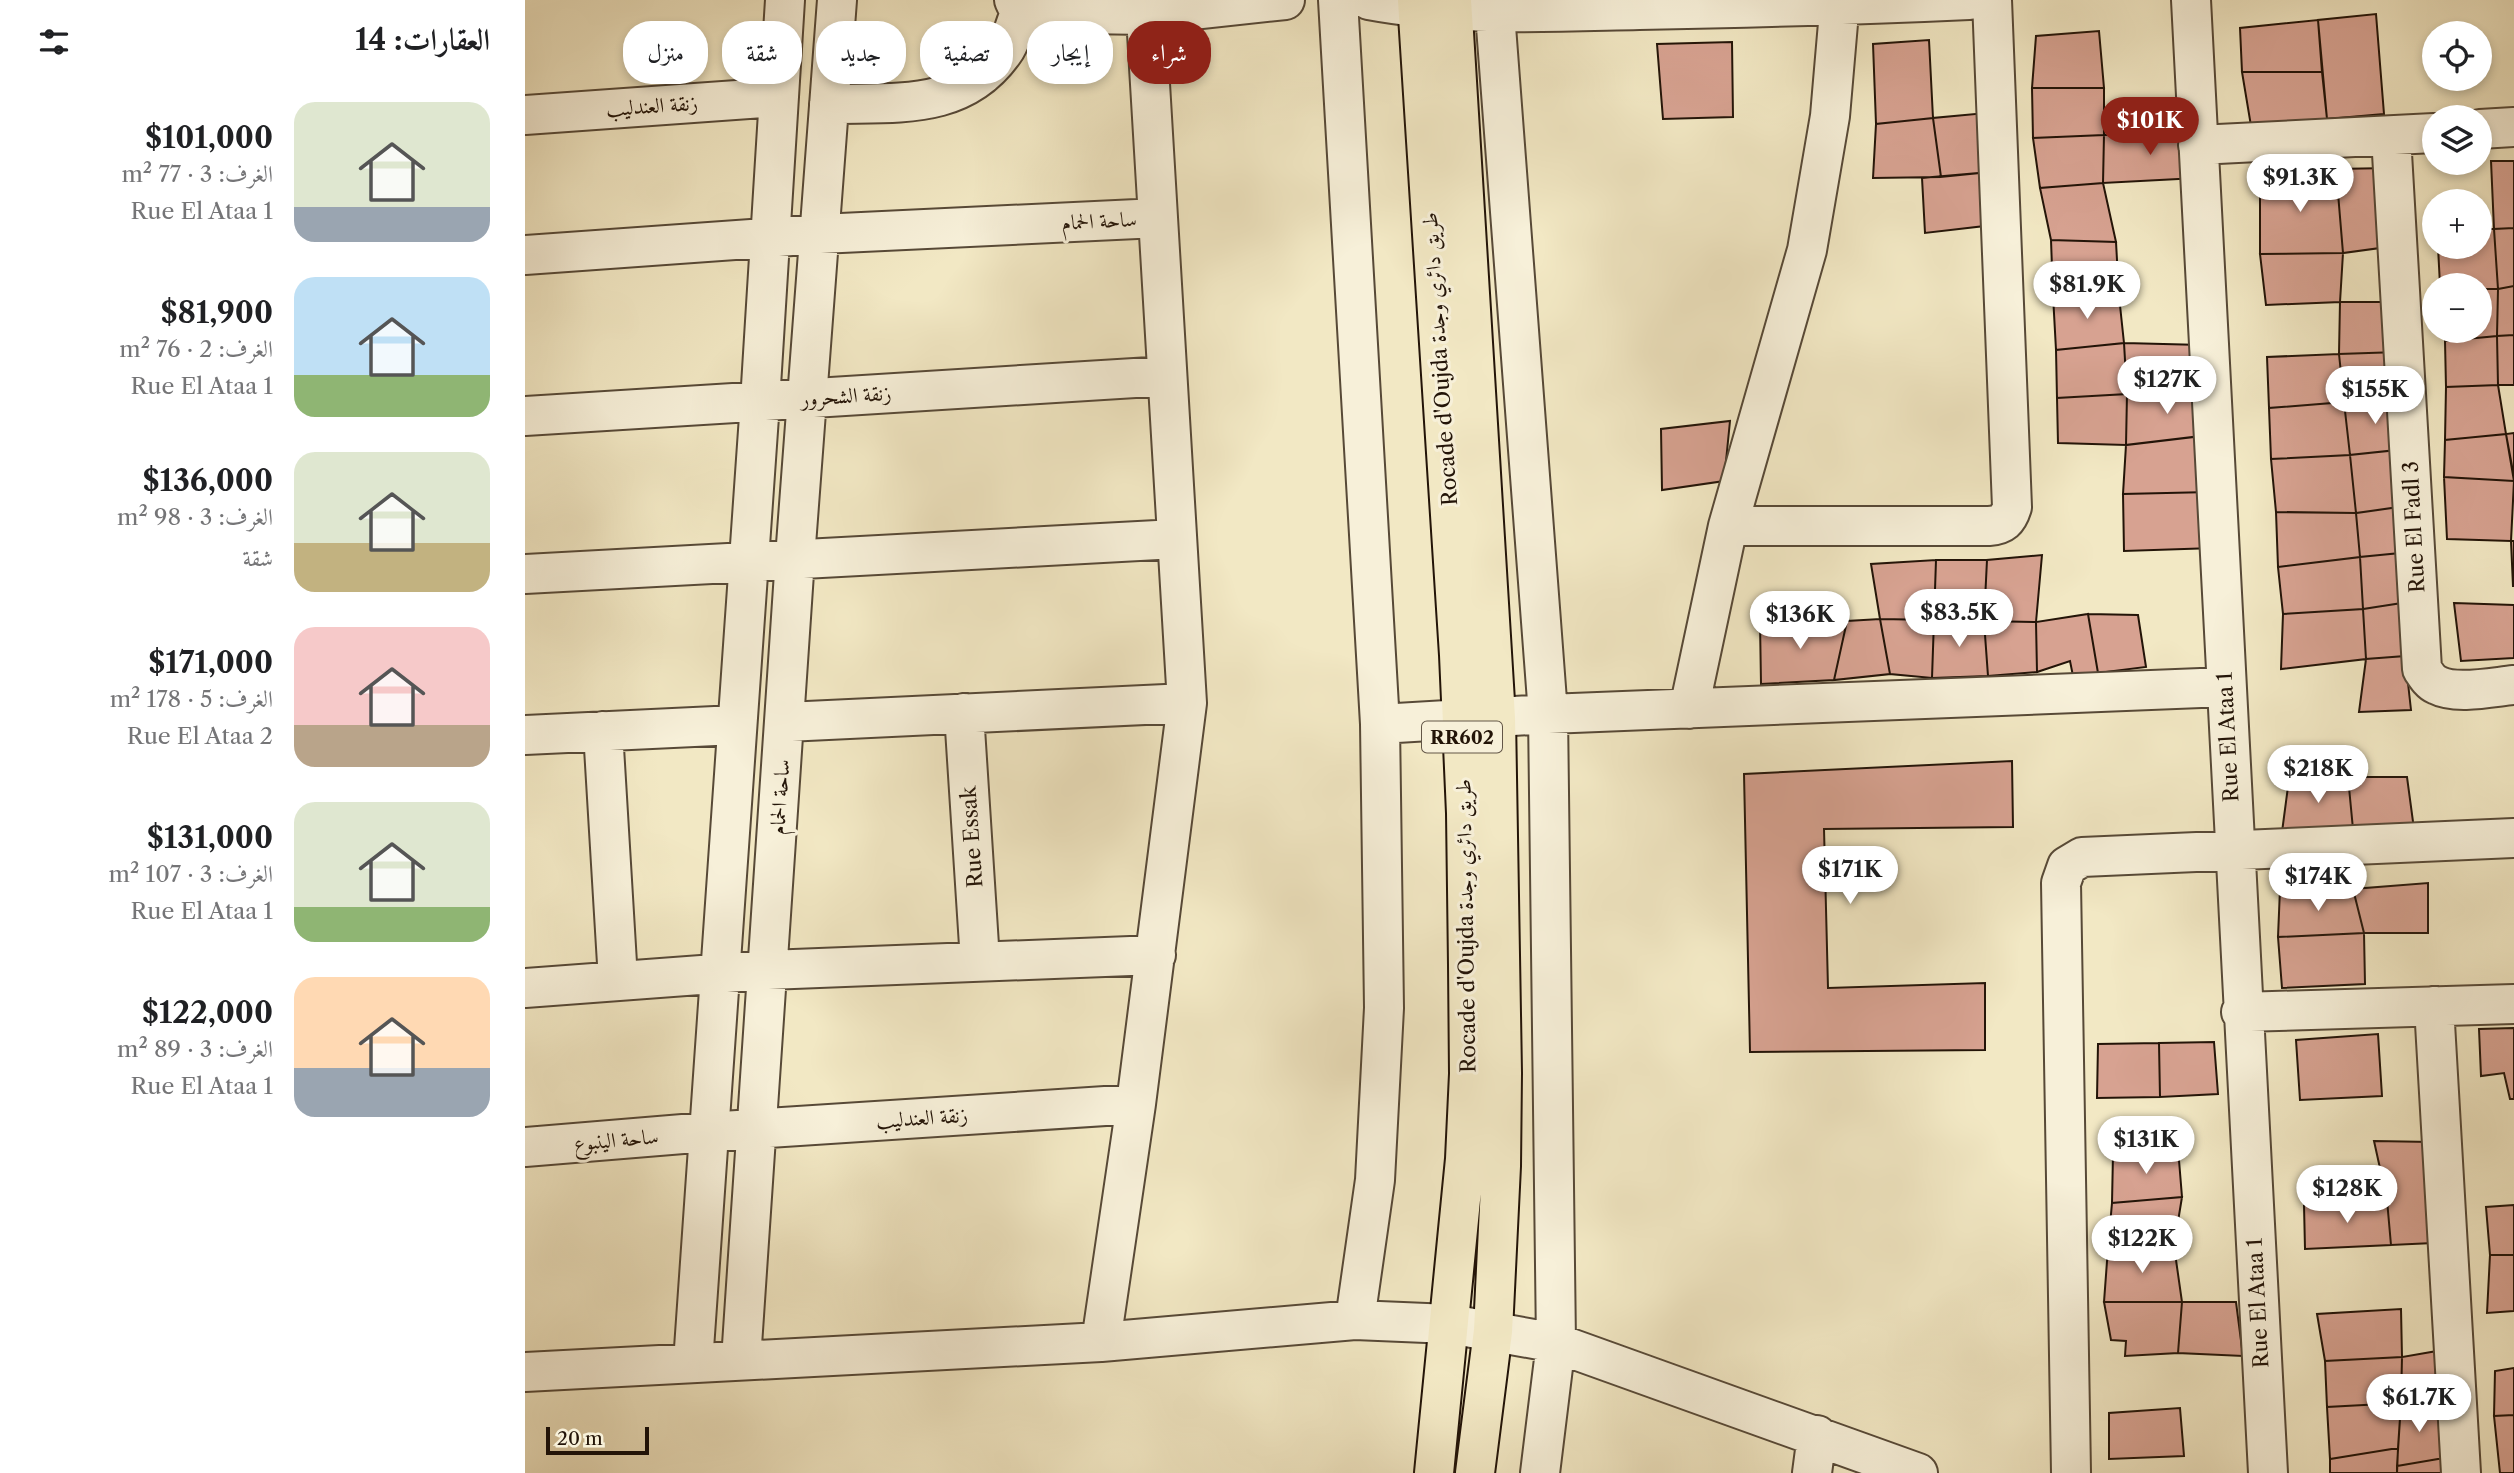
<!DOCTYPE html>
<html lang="ar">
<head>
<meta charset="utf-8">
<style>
	:root { --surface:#fff; --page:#f2f2f2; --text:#202124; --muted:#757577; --accent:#8f2418 }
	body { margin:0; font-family:"Libre Caslon Text",Amiri,serif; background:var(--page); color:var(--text); direction:rtl; height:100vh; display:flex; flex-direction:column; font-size:26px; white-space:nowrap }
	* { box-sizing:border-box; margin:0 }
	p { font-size:23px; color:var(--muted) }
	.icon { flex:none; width:38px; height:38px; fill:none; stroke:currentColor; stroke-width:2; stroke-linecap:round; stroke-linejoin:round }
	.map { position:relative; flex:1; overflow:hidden; direction:ltr }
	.details { display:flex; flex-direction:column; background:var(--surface); width:525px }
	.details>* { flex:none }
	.hud { position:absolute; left:21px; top:21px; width:665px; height:63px; direction:rtl; display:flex; gap:14px }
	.controls { position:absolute; left:1897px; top:21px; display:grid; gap:14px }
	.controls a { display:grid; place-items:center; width:70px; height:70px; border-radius:50%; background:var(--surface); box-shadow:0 4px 10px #0003; font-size:35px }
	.scale { position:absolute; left:21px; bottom:18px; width:103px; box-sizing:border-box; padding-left:7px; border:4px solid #231408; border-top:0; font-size:19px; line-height:24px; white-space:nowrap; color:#231408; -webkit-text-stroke:5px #f7f0d9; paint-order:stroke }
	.price { position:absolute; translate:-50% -60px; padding:0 16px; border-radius:24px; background:#fff; color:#222; font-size:23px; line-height:46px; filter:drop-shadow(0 2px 4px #0008) }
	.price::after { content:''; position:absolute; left:50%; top:42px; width:21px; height:16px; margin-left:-10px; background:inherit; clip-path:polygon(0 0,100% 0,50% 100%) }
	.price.on { background:var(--accent); color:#fff }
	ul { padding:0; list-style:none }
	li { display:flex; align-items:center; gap:21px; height:175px; padding:0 35px }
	li span { display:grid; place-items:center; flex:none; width:196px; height:140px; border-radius:21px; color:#555 }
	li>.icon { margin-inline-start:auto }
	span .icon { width:84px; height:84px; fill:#fffc; stroke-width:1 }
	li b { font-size:30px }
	h2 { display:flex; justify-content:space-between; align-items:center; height:84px; padding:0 35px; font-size:30px }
	.pill { padding:0 24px; border-radius:28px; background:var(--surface); box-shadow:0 4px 10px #0003; font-size:24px; line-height:63px }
	.pill.on { background:var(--accent); color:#fff }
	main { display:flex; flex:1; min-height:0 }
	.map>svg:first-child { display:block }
</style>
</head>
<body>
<main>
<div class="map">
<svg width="1989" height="1473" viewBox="0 0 1989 1473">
	<rect width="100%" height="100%" fill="#f2e8c4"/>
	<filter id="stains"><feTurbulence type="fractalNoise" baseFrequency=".00286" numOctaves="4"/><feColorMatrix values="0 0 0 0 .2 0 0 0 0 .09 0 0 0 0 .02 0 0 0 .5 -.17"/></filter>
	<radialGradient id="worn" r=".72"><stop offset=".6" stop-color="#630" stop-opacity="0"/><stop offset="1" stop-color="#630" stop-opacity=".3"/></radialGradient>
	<path fill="#d7a291" stroke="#231408" stroke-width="2" d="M1851,14L1859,114L1802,119L1793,20Z
		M1793,20L1797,72H1717L1715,28Z
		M1574,31L1579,88H1507L1511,36Z
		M1404,40L1408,118L1351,124L1348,44Z
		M1207,42L1208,117L1138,119L1132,44Z
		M1717,72H1797L1802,119L1726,126Z
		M1507,88H1579V135L1508,138Z
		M1461,113L1464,172L1416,177L1408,118Z
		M1408,118L1416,177L1348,178L1351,124Z
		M1672,133V178L1578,183L1579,135Z
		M1579,135L1578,183L1515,188L1508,138Z
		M1966,161H1989V228L1969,229Z
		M1864,168L1862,247L1818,253L1811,169Z
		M1811,169L1818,253L1735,254V177Z
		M1464,172L1468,225L1400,233L1397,178Z
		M1578,183L1591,242L1526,240L1515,188Z
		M1989,228V286L1973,289L1969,229Z
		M1955,229H1969L1973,289H1955V285H1915L1913,247H1955Z
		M1526,240L1591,242L1594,296L1528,295Z
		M1818,253L1815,302L1741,305L1735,254Z
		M1989,286V335L1972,336L1973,289Z
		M1955,289H1973L1972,336L1920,341L1919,331H1955Z
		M1528,295L1594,296L1599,343L1531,350Z
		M1815,302H1869L1873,352L1814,354Z
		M1989,335V385H1973L1972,336Z
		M1972,336L1973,385L1921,387L1920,341Z
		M1599,343L1602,394L1532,398L1531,350Z
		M1599,343L1677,345L1683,391L1602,394Z
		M1873,352L1876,398L1819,402L1814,354Z
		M1814,354L1819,402L1744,408L1742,357Z
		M1973,385L1981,434L1920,440L1921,387Z
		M1683,391L1685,435L1601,445L1602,394Z
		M1602,394L1601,445L1533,443L1532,398Z
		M1876,398L1882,449L1825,455L1819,402Z
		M1819,402L1825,455L1746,459L1744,408Z
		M1205,421L1199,481L1137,490L1136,429Z
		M1989,433V477L1981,434Z
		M1981,434L1989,481L1919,477L1920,440Z
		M1685,435V492L1598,494L1601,445Z
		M1882,449L1874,507L1831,513L1825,455Z
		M1825,455L1831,513L1751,512L1746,459Z
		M1919,477L1989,481L1986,541L1922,539Z
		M1685,492L1689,548L1599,551L1598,494Z
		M1874,507L1875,553L1835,557L1831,513Z
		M1751,512L1831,513L1835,557L1753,567Z
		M1986,541H1989V586H1988Z
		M1875,553L1877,603L1838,609L1835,557Z
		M1517,555L1511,622L1459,621L1462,560Z
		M1835,557L1838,609L1758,614L1753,567Z
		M1411,560H1462L1459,621L1409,620Z
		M1411,560L1409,620L1355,619L1346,564Z
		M1877,603L1880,656L1841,659L1838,609Z
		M1929,603L1989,605V658L1936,661Z
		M1838,609L1841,659L1756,669L1758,614Z
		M1563,614L1573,673L1548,676L1545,661L1512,672L1511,622Z
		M1563,614L1613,615L1621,667L1573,673Z
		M1355,619L1365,674L1309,680L1322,621Z
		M1355,619L1409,620L1407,678L1365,674Z
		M1409,620L1459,621L1463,676L1407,678Z
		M1322,621L1309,680L1236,684L1235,622Z
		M1459,621L1511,622L1512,672L1463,676Z
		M1880,656L1886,710L1834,712L1841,659Z
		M1487,761L1488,827L1299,829L1303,988L1460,983V1050L1225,1052L1219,774Z
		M1823,777H1882L1889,829H1828Z
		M1823,777L1828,829L1757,832L1764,779Z
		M1903,883V933H1839L1828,889Z
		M1755,889H1828L1839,933L1753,937Z
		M1839,933L1840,984L1757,988L1753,937Z
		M1989,1028V1099H1985L1979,1073L1956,1076L1954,1029Z
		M1853,1034L1857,1096L1775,1100L1771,1040Z
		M1689,1042L1693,1094L1635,1097L1634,1043Z
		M1634,1043L1635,1097L1572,1098L1573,1044Z
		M1849,1141L1907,1142L1908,1243L1866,1245L1862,1200Z
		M1653,1148L1657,1197L1587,1203L1588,1154Z
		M1657,1197L1649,1246L1583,1248L1587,1203Z
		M1862,1200L1866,1245L1780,1249L1779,1205Z
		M1989,1205V1255H1965L1961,1207Z
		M1649,1246L1657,1302H1579L1583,1248Z
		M1965,1255H1989V1311L1962,1313Z
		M1579,1302H1657L1653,1353L1600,1356L1601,1341L1586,1340Z
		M1657,1302H1711L1718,1356L1653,1353Z
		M1876,1309L1877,1357L1800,1361L1792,1314Z
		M1912,1351V1404L1876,1403L1877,1357Z
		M1877,1357L1876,1403L1802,1407L1800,1361Z
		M1989,1368V1415L1969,1416L1970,1371Z
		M1876,1403L1873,1448L1805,1459L1802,1407Z
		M1876,1403L1912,1404L1919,1458L1872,1466Z
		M1655,1408L1659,1456L1584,1459V1413Z
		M1989,1415V1473H1975L1969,1416Z
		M1873,1448L1872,1473H1805V1459Z
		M1919,1458L1920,1473H1872V1466Z"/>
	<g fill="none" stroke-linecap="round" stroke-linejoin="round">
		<defs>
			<path id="minor" d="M813,0L855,724L859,1008L850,1180L830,1320
				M844,0C935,17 1023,12 1114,10C1224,8 1334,5 1444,0
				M969,0L1023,714L1031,1343L1015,1473
				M1666,0C1690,491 1715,982 1743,1473
				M495,13L621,15L760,0
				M304,104C371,102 439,112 481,48C487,38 490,24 495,13L489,0
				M0,115L254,97
				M1955,129L1989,127
				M1866,136L1897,669C1901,675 1905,682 1912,685C1931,695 1968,687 1989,685
				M1673,145L1909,133
				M0,255L295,234L633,218
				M0,416L642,376
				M1203,526H1464C1478,525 1483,520 1487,507L1467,0
				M0,574L651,539
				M1164,709L1203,526L1282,250L1305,116L1315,0
				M439,713L455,961
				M261,722L662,703
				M855,724L1023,714L1701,687
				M78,731L93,980
				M0,735L211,725
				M0,988L243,970L631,955
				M1909,1006L1936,1473
				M1716,1012L1989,1004
				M0,1147L182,1132L611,1104
				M576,1342L611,1104L662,703L620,0
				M216,1360L270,558L312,0
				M168,1363L235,402L260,0
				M0,1372L576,1342L830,1320L925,1324L1031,1343L1393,1473
				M1287,1473L1292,1435
				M1546,1473L1536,883L1542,866L1557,857L1989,838"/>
			<path id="highway" d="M892,0L934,655L941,813L943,965L944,1074L940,1159L909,1473
				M927,0L971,718L977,1073L976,1166L968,1331L950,1473"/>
		</defs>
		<use href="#minor" stroke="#574937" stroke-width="42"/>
		<use href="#highway" stroke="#231408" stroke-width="42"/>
		<use href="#minor" stroke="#f7f0d9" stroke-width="38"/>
		<use href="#highway" stroke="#f2e8c4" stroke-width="38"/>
	</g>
	<g text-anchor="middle" stroke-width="6" stroke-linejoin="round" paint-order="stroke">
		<rect fill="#f7f0d9" stroke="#635647" stroke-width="2" x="897" y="721.5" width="80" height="31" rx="5"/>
		<g font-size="19" font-weight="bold" fill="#231408">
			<text x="937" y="744">RR602</text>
		</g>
		<g font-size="21" fill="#231408" stroke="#f7f0d9">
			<text transform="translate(127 106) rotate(-4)" y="7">زنقة العندليب</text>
			<text transform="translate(574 221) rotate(-3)" y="7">ساحة الحمام</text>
			<text transform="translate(915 359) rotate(-94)" y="7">Rocade d'Oujda طريق دائري وجدة</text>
			<text transform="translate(321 396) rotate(-4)" y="7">زنقة الشحرور</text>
			<text transform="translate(1889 527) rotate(-93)" y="7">Rue El Fadl 3</text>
			<text transform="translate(1703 737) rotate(-93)" y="7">Rue El Ataa 1</text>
			<text transform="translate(255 797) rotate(-86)" y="7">ساحة الحمام</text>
			<text transform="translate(447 837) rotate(-94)" y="7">Rue Essak</text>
			<text transform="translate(941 926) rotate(-91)" y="7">Rocade d'Oujda طريق دائري وجدة</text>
			<text transform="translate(397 1118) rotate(-4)" y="7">زنقة العندليب</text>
			<text transform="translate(91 1140) rotate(-5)" y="7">ساحة الينبوع</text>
			<text transform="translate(1733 1303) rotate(-93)" y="7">Rue El Ataa 1</text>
		</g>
	</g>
	<rect width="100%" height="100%" filter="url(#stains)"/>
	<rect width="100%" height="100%" fill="url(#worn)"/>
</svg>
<div class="controls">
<a><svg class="icon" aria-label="locate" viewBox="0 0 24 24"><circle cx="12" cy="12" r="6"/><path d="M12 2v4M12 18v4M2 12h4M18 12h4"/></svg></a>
<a><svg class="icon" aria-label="layers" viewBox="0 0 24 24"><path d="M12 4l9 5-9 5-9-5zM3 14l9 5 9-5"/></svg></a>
<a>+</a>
<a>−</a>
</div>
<div class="scale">20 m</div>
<b class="price on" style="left:1625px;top:157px">$101K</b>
<b class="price" style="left:1775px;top:214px">$91.3K</b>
<b class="price" style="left:1562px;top:321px">$81.9K</b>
<b class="price" style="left:1642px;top:416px">$127K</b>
<b class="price" style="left:1850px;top:426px">$155K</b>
<b class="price" style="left:1434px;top:649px">$83.5K</b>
<b class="price" style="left:1275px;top:651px">$136K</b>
<b class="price" style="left:1793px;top:805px">$218K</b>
<b class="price" style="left:1325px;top:906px">$171K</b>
<b class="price" style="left:1793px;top:913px">$174K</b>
<b class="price" style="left:1621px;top:1176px">$131K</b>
<b class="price" style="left:1822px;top:1225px">$128K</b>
<b class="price" style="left:1617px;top:1275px">$122K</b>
<b class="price" style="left:1894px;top:1434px">$61.7K</b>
<div class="hud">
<a class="pill on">شراء</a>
<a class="pill">إيجار</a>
<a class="pill">تصفية</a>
<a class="pill">جديد</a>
<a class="pill">شقة</a>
<a class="pill">منزل</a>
</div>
</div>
<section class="details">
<h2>العقارات: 14<svg class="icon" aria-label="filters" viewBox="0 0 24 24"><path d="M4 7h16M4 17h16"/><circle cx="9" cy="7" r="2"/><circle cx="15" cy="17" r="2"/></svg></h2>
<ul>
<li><span style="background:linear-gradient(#dfe7d0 75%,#9aa5b1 0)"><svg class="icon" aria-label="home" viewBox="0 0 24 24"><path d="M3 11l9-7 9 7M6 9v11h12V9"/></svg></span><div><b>$101,000</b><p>الغرف: 3 · 77 m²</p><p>Rue El Ataa 1</p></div></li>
<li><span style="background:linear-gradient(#bfe0f5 70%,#8fb573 0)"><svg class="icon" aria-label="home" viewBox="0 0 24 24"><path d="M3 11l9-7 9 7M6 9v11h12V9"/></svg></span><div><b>$81,900</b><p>الغرف: 2 · 76 m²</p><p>Rue El Ataa 1</p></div></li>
<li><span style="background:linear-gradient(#dfe7d0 65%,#c2b280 0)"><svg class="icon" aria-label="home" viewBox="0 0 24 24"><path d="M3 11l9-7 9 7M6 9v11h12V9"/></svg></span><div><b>$136,000</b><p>الغرف: 3 · 98 m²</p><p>شقة</p></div></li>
<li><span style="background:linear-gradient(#f6c9c9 70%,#b9a48a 0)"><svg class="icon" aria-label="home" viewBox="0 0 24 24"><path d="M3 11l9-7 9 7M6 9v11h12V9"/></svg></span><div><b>$171,000</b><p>الغرف: 5 · 178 m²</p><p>Rue El Ataa 2</p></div></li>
<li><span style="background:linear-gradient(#dfe7d0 75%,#8fb573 0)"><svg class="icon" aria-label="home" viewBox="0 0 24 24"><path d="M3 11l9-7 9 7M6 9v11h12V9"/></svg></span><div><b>$131,000</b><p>الغرف: 3 · 107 m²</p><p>Rue El Ataa 1</p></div></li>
<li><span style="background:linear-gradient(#ffd9b3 65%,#9aa5b1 0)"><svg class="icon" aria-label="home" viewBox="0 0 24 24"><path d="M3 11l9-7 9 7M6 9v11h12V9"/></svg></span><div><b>$122,000</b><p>الغرف: 3 · 89 m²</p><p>Rue El Ataa 1</p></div></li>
</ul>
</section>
</main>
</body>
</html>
